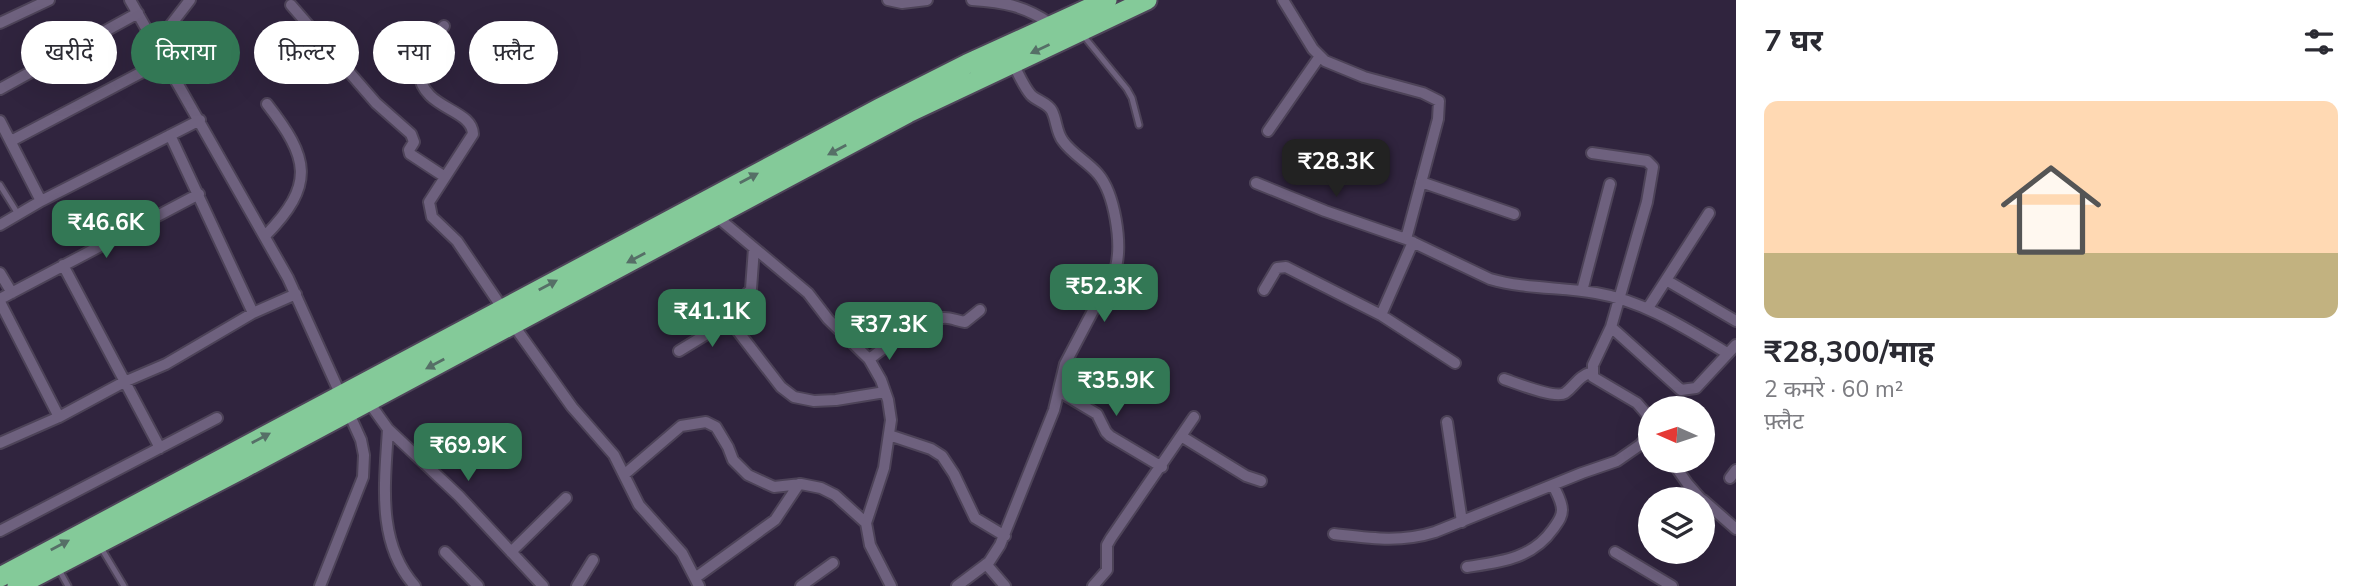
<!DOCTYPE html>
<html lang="hi">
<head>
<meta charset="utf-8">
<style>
	:root { --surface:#fff; --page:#f7f7f7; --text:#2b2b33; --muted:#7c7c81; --line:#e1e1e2; --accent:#337855 }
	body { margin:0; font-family:"Nunito Sans","Noto Sans Devanagari",sans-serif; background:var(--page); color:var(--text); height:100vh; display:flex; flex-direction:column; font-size:26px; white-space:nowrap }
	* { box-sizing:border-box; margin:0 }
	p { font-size:23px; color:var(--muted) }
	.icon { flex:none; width:38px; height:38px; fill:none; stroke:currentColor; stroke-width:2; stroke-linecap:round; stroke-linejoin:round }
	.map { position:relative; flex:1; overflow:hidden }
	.side { display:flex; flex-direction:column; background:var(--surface); width:630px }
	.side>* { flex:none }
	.banner { position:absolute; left:21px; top:21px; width:665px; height:63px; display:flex; gap:14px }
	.needle { width:46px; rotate:273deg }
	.fabs { position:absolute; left:1638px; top:396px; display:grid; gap:14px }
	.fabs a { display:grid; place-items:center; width:77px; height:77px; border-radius:50%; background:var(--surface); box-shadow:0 7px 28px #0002; font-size:35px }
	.price { position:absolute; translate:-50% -60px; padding:0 16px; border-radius:14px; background:var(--accent); color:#fff; font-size:23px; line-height:46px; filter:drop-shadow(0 2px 4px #0008) }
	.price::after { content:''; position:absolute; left:50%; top:42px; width:21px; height:16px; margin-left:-10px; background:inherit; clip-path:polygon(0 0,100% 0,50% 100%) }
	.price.current { background:#222; color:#fff }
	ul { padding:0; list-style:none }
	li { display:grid; align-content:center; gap:14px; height:371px; padding:0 28px }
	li+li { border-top:2px solid var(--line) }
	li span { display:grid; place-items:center; height:217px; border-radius:14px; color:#555 }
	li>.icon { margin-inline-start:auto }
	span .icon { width:126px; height:126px; fill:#fffc; stroke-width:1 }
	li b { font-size:30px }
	h2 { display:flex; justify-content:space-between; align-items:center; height:84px; padding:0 28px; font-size:30px }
	.pill { padding:0 24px; border-radius:32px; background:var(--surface); box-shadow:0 7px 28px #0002; font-size:24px; line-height:63px }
	.pill.current { background:var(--accent); color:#fff }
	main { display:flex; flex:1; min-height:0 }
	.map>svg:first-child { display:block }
</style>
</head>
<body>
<main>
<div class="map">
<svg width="1736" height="586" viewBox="0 0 1736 586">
	<rect width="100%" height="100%" fill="#30243e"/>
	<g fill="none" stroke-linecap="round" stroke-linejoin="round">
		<defs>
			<path id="lane" d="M1082,34L1127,89L1132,98L1139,125
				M0,185L18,214
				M100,546L124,586
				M58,568L68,586"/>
			<path id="street" d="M130,0L288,278L361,440L364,455L363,477L320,586
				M888,0L902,3L927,0
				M972,0C1004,2 1025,6 1051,24
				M1283,0L1313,49L1325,61L1364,77L1423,93L1439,101L1438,119L1406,239L1490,279C1524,289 1561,287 1596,293C1644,301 1685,328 1727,353
				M291,5L376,103L411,134L414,142L409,150L410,154L445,177
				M0,23L49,0
				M444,26C438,33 430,39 425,46C420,53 418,64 419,72C422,110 472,108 473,134L429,202L432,217L457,241L503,309
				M156,44L190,0
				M0,89L138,13
				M0,121L41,201
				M1268,131L1320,56
				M170,135L253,313
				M11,141L165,60
				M1592,153L1647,161L1653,167L1647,202L1611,327L1681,390L1696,388L1736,345
				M1421,182L1514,214
				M1256,183L1325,211L1406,239
				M716,216L808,293L828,319L869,359L881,380L888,400L891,420L884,468L866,523L870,545L891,586
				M0,225L41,201L200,120
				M265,236C316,184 309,158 267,104
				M1413,242L1381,315L1455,363
				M754,248L751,289L727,317L781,387L794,397L814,401L836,400L885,392
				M63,265L160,448
				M0,273L12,293
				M1666,280L1736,321
				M1264,290L1277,268L1286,267L1381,315
				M1582,291L1610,184
				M0,299L199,194
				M0,302L59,417
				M1648,308L1709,213
				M512,323L572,407L614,455L639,505L682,553L699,586
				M1611,327L1593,365V377L1637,403L1650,418
				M679,351L728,321
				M869,359C887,346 920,319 943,318C950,317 957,321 965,322L980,310
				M1504,379C1516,383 1555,399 1565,393C1576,385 1577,377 1592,372
				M1060,392L1097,414L1106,432L1110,436L1162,467
				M368,401L388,429L459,496L543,586
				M1447,422L1462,522
				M388,429C385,482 376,543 415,586
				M889,435L931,449L942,456L954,474L975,518L1005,536
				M1181,436L1246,476L1261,481
				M0,443L59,417L124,382L166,364L253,313L296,294
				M1671,460L1687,483L1701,499
				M625,474L681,426L706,422L716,427L728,447L733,460L748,475L774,487L801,484L821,488L835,495L866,523
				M1730,478L1736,470
				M1703,500L1736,529
				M0,531L217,418
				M1334,534C1369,538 1400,543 1435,532L1582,473L1617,461L1640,445L1650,434
				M445,552L478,586
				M511,552L566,498
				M1615,552L1672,586
				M986,564L1005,586
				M1467,567C1500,562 1532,559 1553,529C1557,523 1562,518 1562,510C1562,501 1556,492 1553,485
				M695,578L775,520L799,484
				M577,586L593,560
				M801,586L833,563
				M957,586L989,562L1000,545L1054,410L1065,364L1116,267C1122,243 1115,194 1098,174C1088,162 1072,154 1063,141C1056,132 1057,121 1052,111C1048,103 1037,101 1031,95C1023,86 1018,72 1012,62
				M1093,586L1107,570V545L1111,538L1194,417"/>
			<path id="highway" d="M0,577L880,108L967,64L1107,0
				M17,586L244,468L908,113L1147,0"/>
		</defs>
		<use href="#lane" stroke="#4d4358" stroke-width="9"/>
		<use href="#street" stroke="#4d4358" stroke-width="14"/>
		<use href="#highway" stroke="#4d4358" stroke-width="23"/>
		<use href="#lane" stroke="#6e617e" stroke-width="5"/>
		<use href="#street" stroke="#6e617e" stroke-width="10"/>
		<use href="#highway" stroke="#84ca99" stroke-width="19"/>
	</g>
	<defs><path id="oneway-solid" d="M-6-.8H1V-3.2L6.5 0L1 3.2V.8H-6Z" transform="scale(1.75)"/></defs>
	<g fill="#566f67">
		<use href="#oneway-solid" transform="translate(1040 49) rotate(155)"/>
		<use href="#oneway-solid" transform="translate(837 150) rotate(152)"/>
		<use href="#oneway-solid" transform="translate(749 178) rotate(-28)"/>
		<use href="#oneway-solid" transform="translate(636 258) rotate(152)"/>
		<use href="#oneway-solid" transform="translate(548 285) rotate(-28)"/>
		<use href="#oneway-solid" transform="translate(435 364) rotate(152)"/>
		<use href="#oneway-solid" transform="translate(261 438) rotate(-28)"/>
		<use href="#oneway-solid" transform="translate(60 545) rotate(-28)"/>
	</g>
</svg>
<div class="fabs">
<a><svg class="needle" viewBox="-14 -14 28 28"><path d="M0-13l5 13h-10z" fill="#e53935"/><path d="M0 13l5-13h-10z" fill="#7c7c81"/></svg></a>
<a><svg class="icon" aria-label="layers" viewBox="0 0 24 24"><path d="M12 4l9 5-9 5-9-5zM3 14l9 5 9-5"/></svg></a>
</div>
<b class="price current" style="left:1336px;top:199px">₹28.3K</b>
<b class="price" style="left:106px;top:260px">₹46.6K</b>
<b class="price" style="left:1104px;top:324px">₹52.3K</b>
<b class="price" style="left:712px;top:349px">₹41.1K</b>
<b class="price" style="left:889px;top:362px">₹37.3K</b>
<b class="price" style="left:1116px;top:418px">₹35.9K</b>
<b class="price" style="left:468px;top:483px">₹69.9K</b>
<div class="banner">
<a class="pill">खरीदें</a>
<a class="pill current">किराया</a>
<a class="pill">फ़िल्टर</a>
<a class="pill">नया</a>
<a class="pill">फ़्लैट</a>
</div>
</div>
<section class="side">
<h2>7 घर<svg class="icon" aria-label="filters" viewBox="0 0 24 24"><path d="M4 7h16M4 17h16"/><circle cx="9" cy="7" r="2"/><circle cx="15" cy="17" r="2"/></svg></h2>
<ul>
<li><span style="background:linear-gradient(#ffd9b3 70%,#c2b280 0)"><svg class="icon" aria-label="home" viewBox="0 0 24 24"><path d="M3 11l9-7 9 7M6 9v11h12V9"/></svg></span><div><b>₹28,300/माह</b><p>2 कमरे · 60 m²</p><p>फ़्लैट</p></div></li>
</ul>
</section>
</main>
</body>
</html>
